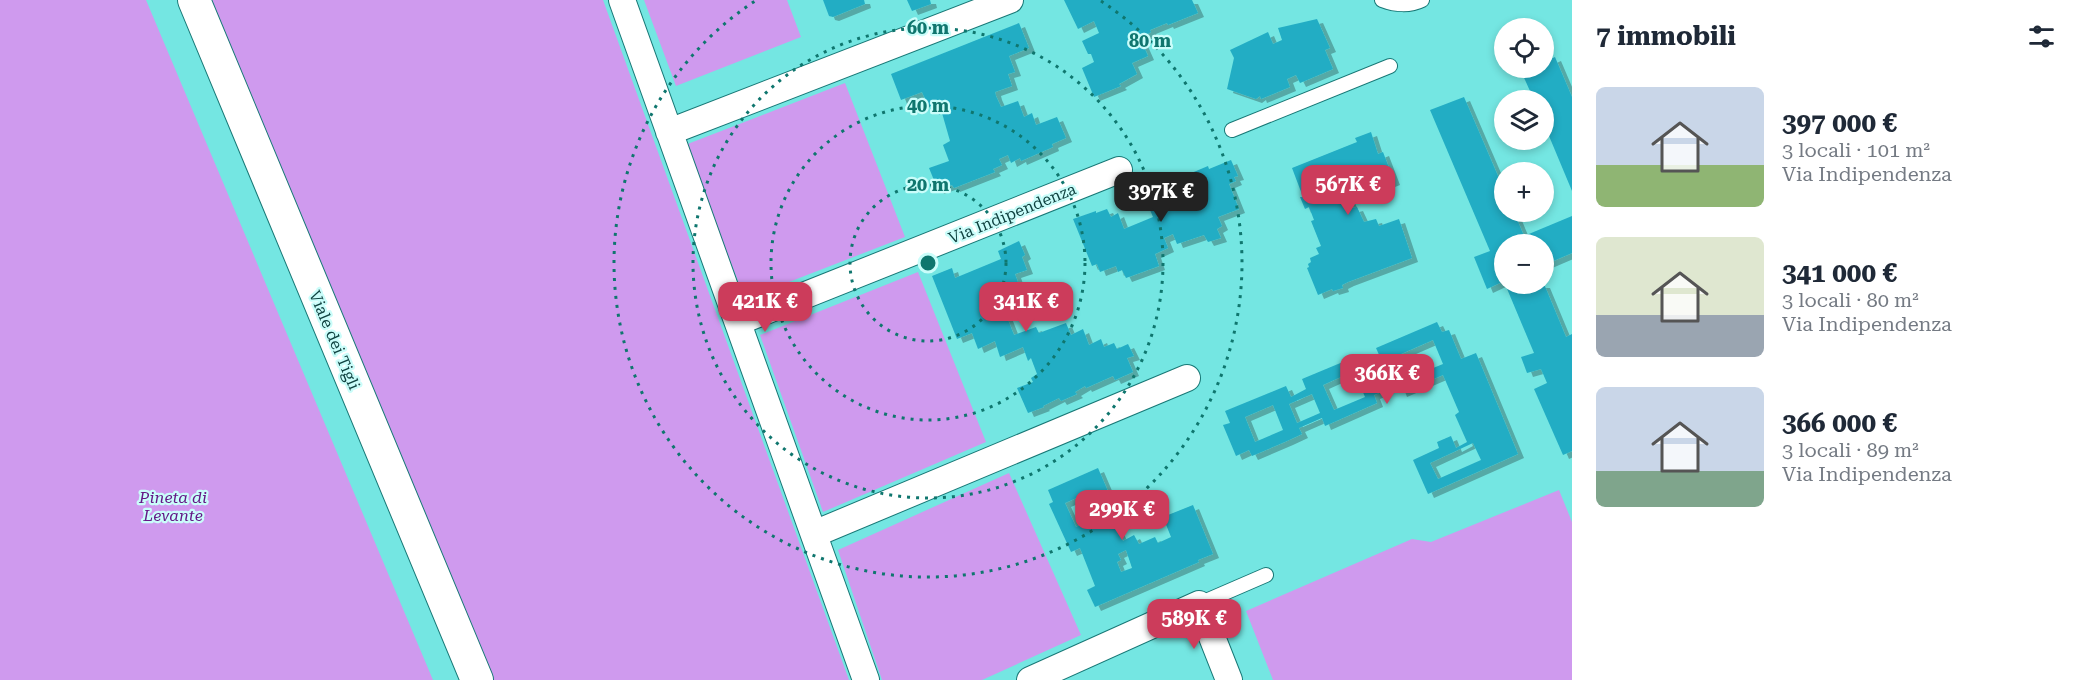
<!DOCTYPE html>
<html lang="it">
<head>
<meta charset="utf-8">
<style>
	:root { --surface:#fff; --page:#f2f2f3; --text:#1f2937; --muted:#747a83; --accent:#cc3c5b }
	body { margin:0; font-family:"Roboto Serif",serif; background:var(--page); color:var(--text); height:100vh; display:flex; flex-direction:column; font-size:22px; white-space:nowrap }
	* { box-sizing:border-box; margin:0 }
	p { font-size:20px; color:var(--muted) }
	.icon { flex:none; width:33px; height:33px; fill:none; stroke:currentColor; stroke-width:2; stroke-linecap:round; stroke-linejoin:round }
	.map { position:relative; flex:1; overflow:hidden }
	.drawer { display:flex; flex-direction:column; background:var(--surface); width:510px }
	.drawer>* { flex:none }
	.controls { position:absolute; left:1494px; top:18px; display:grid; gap:12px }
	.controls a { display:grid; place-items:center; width:60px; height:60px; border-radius:50%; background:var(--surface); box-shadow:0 3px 9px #0003; font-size:30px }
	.price { position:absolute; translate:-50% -51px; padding:0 14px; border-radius:12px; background:var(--accent); color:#fff; font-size:20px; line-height:39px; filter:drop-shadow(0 2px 3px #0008) }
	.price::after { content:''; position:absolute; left:50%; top:36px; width:18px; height:14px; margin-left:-9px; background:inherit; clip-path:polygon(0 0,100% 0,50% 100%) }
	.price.on { background:#222; color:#fff }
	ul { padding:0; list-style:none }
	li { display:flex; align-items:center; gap:18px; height:150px; padding:0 24px }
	li span { display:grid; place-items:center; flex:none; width:168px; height:120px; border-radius:9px; color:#555 }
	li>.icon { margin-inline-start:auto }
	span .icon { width:72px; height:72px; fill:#fffc; stroke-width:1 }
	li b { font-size:26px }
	h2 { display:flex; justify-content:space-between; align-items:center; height:72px; padding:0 24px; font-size:26px }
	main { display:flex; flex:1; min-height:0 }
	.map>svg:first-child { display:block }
</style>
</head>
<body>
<main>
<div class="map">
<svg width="1572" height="680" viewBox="0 0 1572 680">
	<defs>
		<filter id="shadow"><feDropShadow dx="6" dy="4" stdDeviation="0" flood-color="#0004"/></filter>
	</defs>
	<rect width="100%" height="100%" fill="#74e6e2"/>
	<path fill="#cf9aee" d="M0,0H146L433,680H0Z
		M212,0H603L849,680H490Z
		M644,0H787L801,37L676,86Z
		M845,83L905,237L745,299L685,145Z
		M918,272L986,442L823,512L760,335Z
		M1009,473L1081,635L982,680H882L838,550Z
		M1559,490L1572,522V680H1273L1246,611L1412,539L1431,542Z"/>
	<path fill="#22adc4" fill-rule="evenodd" filter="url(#shadow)" d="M823,0H864L865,4L833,17L829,16Z
		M907,0H930L931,4L912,11Z
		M1064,0H1192L1198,13L1168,25L1167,23L1150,30L1151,32L1140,38L1148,56L1132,63L1137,74L1119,84L1121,86L1094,97L1082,68L1094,62L1091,54H1088L1082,41L1099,33L1094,21L1078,29Z
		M1317,19L1330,48L1325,50L1333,69L1300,83L1296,75L1287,79L1290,87L1261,99L1260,96L1256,99L1227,89L1234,58L1230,50L1268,32L1273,44L1282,40L1278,28Z
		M1019,23L1029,48L1009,56L1015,72L1008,74L1012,86L995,92L996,96L1001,107L1018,101L1024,117L1032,113L1036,125L1057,117L1066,138L1052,144L1053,147L1021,161L1020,158L1011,163L1008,155L999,159L1002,165L993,169L995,172L954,188L952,185L938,190L929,168L949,161L943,145L950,141L942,113L939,115L935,104L929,107L922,92L901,100L891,74Z
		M1555,57L1572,97V191L1544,124V100H1534L1521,71L1529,68H1544V62Z
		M1464,97L1504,190V212H1514L1524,236L1572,216V253L1544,265V244H1504V281L1487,289L1474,257L1490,251L1430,110Z
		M1371,132L1378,154L1383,152L1394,181L1369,191L1367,187L1347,195L1353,208L1357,207L1364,222L1376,219L1379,226L1399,219L1412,258L1348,282L1342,285L1343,288L1333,291L1332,289L1318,295L1307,268L1309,267L1308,264L1311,262L1310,258L1319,254L1316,248L1321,246L1311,221L1314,220L1309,207L1305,209L1300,197H1303L1292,168L1357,142L1355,138Z
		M1231,160L1238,176L1234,177L1236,181L1229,184L1239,209L1218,217L1222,226L1217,229L1221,238L1208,242L1204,235L1177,244L1173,234L1164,238L1168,248L1155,254L1159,266L1126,278L1122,270L1118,272L1116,266L1100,272L1097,264L1092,266L1073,219L1096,211V213L1107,209L1111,217L1118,213L1124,229L1153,217L1147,203L1184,189L1181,180L1190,178L1189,174L1208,166L1209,169Z
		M1019,241L1025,255L1022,257L1027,270L1015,274L1020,288L1013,290L1014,294L1008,296L1011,304L1003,307L1014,335L1036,327L1039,333L1066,323L1071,335L1083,329L1089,345L1101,339L1104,347L1114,343L1117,349L1128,344L1134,356L1127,358L1133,372L1115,380L1113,376L1086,388L1085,386L1075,392L1077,394L1061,401L1059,398L1043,406L1044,407L1028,413L1017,388L1033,382L1031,378L1037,374L1031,358L1028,361L1023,347L1000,357L995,341L978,349L972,333L957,339L932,276L952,268L955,278L1001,259L998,251Z
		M1505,284H1544L1566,337L1572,334V451L1563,455L1534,389L1547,383L1541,369L1527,373L1521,357L1534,353Z
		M1437,322L1442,332L1449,330L1461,359L1476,353L1518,454L1428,494L1413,460L1439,448L1437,442L1451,436L1456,448L1467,442L1455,415L1459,412L1443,375L1401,393L1398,385L1374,395L1377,403L1325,426L1322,418L1299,428L1302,434L1287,441L1252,456L1249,450L1236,456L1223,425L1230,423L1225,411L1286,386L1291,397L1306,389L1302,379L1362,354L1366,363L1380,357L1376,348ZM1433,340L1443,364L1411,377L1401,354ZM1389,362L1395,377L1371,388L1364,373ZM1354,371L1365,397L1334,410L1323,385ZM1312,394L1320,413L1297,423L1289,404ZM1273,405L1283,430L1255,442L1245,417ZM1473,443L1481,460L1438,479L1430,463Z
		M1098,468L1110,496L1095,504L1101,517L1110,513L1123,541L1134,535L1139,544L1155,537L1158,543L1171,537L1163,517L1193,505L1213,554L1198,560L1199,562L1095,607L1087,590L1095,586L1080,548L1071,552L1049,504L1053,502L1048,490ZM1081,496L1092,515L1082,519L1084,523L1076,527L1065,503ZM1126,550L1132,568L1121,572L1117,562L1121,560L1118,554Z"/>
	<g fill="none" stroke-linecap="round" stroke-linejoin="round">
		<defs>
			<path id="service" d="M1382,0C1395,5 1410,6 1422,0
				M1232,130L1390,66
				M1199,604L1266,575"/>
			<path id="minor" d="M622,0L866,680
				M669,132L1010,0
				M738,322L1119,170
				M814,534L1187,378
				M1030,680L1199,604L1229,680"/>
			<path id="tertiary" d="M194,0L477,680"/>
		</defs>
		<use href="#service" stroke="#187876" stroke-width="16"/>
		<use href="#minor" stroke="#187876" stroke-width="28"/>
		<use href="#tertiary" stroke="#187876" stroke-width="34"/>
		<use href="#service" stroke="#fff" stroke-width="14"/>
		<use href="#minor" stroke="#fff" stroke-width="26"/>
		<use href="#tertiary" stroke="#fff" stroke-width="32"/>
	</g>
	<g fill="none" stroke="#0f766e" stroke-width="3" stroke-dasharray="3 6">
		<circle cx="928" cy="263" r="78"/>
		<circle cx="928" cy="263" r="157"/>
		<circle cx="928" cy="263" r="235"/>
		<path d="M1101 1A314 314 0 1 1 755 1"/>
	</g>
	<g text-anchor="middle" stroke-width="4.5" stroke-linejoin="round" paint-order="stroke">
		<g font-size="16" fill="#0f4240" stroke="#cafdfa">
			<text transform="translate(1012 213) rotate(-22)" y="6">Via Indipendenza</text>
			<text transform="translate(335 340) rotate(67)" y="6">Viale dei Tigli</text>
		</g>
		<g font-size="16" font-style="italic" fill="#641886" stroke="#cafdfa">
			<text x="173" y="503">Pineta di<tspan x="173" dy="18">Levante</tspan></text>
		</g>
	</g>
	<circle cx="928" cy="263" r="9" fill="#0f766e" stroke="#cafdfa" stroke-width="3"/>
	<g font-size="18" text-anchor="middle" font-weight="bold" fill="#0f766e" stroke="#cafdfa" stroke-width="4.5" stroke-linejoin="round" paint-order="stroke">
		<text x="928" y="34">60 m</text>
		<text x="1150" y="47">80 m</text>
		<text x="928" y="112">40 m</text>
		<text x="928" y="191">20 m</text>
	</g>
</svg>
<div class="controls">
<a><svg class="icon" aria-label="locate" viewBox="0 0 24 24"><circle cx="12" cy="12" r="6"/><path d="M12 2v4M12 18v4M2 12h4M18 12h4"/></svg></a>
<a><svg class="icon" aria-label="layers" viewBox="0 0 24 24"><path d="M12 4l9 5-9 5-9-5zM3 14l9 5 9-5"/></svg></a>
<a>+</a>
<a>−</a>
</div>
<b class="price" style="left:1348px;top:216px">567K €</b>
<b class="price on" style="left:1161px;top:223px">397K €</b>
<b class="price" style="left:765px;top:333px">421K €</b>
<b class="price" style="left:1026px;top:333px">341K €</b>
<b class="price" style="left:1387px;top:405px">366K €</b>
<b class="price" style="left:1122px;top:541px">299K €</b>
<b class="price" style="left:1194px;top:650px">589K €</b>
</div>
<section class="drawer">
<h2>7 immobili<svg class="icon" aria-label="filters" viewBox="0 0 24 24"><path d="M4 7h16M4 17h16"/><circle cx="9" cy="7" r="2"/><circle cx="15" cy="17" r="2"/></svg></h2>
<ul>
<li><span style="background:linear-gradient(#c9d6e8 65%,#8fb573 0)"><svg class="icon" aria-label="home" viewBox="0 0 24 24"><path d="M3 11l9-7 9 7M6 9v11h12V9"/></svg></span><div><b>397 000 €</b><p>3 locali · 101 m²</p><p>Via Indipendenza</p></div></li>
<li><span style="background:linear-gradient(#dfe7d0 65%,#9aa5b1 0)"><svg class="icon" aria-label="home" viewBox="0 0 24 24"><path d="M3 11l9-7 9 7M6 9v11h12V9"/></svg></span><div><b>341 000 €</b><p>3 locali · 80 m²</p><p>Via Indipendenza</p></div></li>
<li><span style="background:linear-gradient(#c9d6e8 70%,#7fa58c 0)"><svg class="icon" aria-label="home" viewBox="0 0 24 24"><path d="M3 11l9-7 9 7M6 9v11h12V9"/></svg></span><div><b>366 000 €</b><p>3 locali · 89 m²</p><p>Via Indipendenza</p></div></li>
</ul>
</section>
</main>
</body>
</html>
